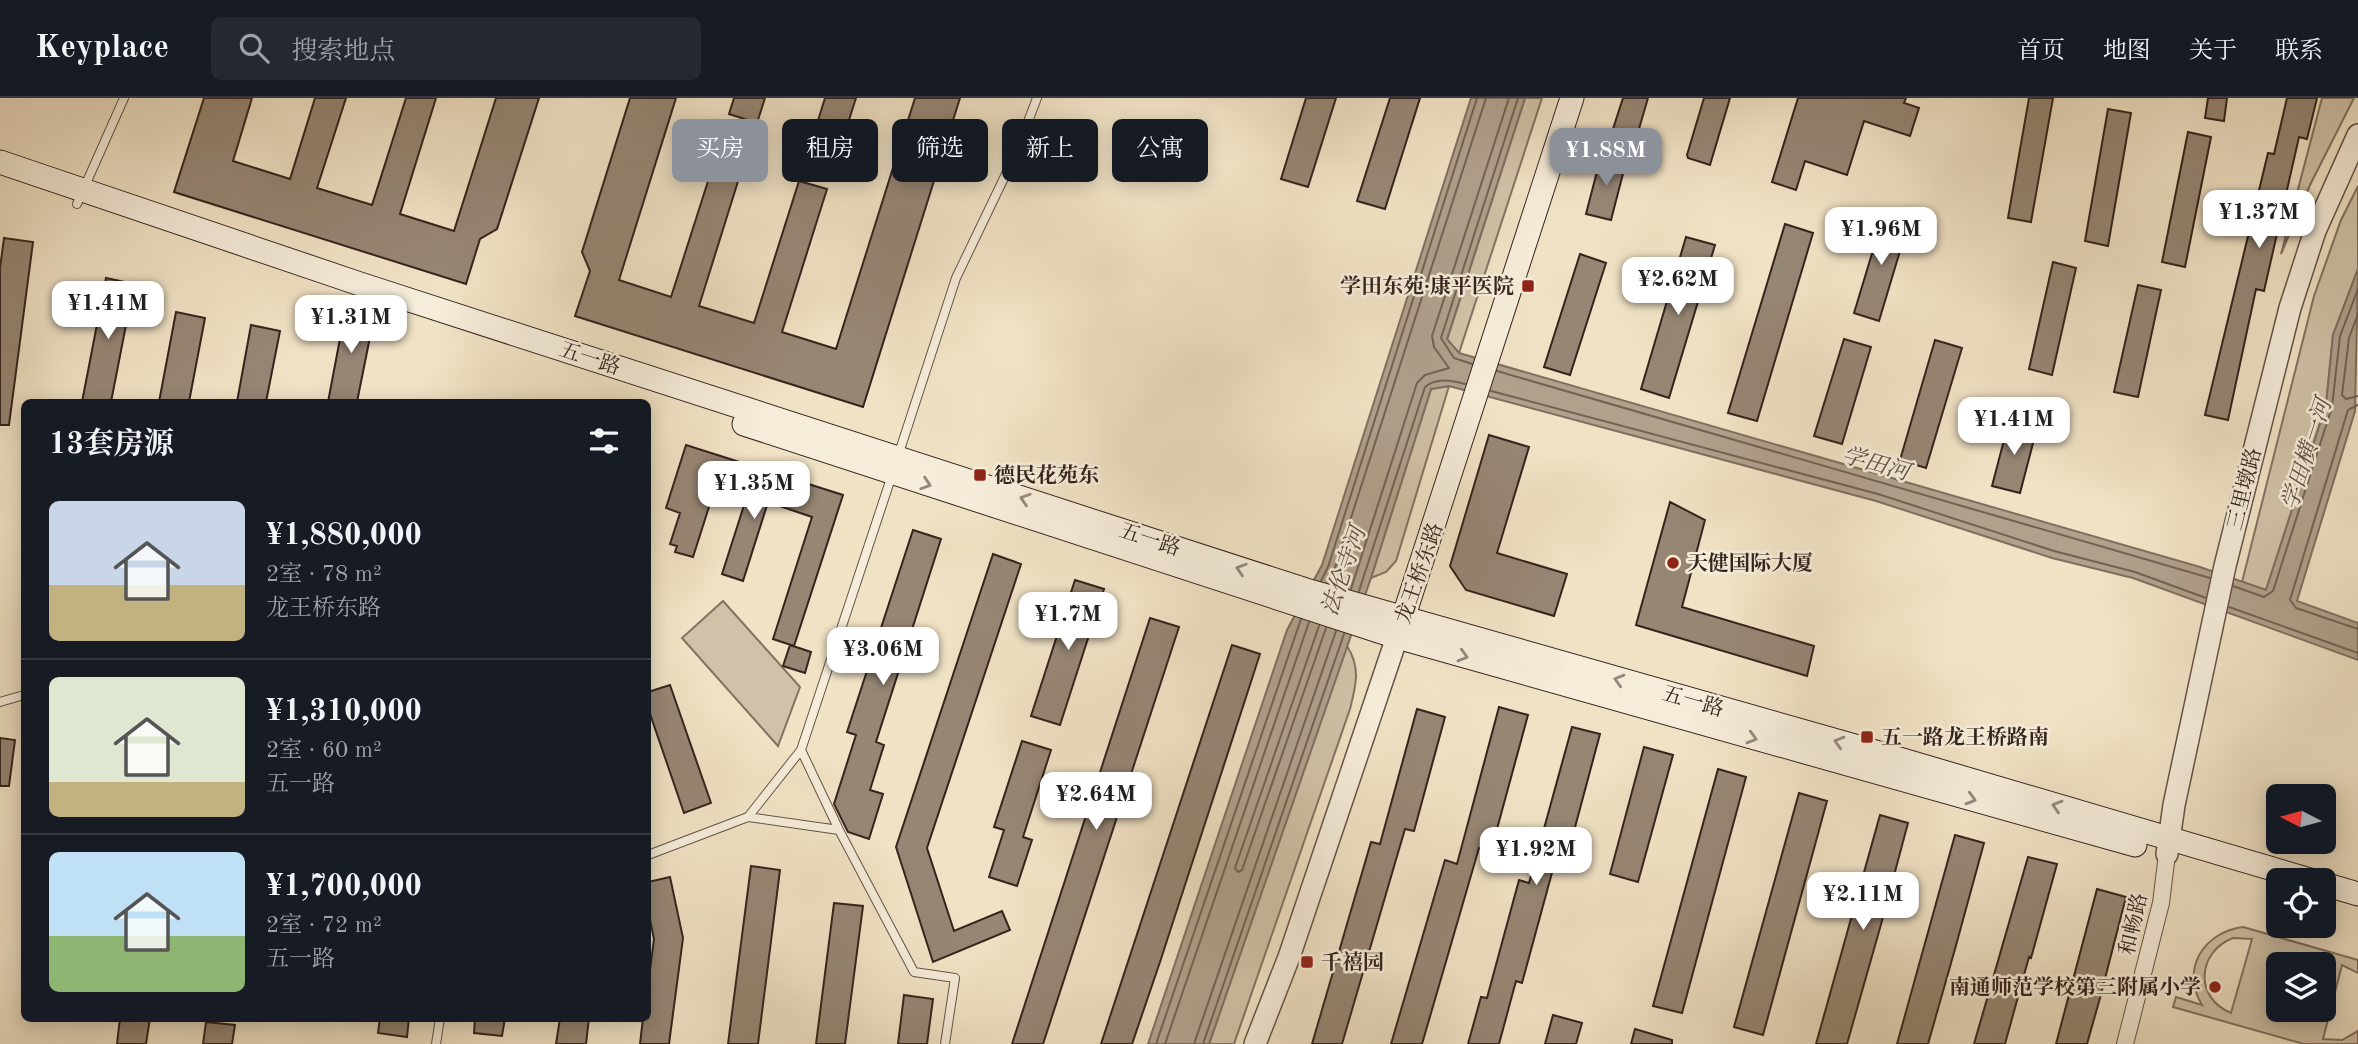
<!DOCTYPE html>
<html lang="zh">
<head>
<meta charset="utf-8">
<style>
	:root { --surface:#171b24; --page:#242831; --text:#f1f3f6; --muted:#9ea1a6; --line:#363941; --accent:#8c9099 }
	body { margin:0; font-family:"Old Standard TT","Noto Serif SC",serif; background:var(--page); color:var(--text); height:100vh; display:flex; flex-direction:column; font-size:26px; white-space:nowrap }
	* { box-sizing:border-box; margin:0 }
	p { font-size:23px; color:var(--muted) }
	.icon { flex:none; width:38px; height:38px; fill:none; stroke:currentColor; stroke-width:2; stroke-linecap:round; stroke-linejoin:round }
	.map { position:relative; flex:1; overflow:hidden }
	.details { position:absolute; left:21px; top:301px; width:630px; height:623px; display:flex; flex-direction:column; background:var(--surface); border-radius:10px; box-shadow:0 4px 18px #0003 }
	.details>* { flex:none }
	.banner { position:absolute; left:672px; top:21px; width:665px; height:63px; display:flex; gap:14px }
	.needle { width:46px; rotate:276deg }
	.tools { position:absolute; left:2266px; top:686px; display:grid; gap:14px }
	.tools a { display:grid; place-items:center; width:70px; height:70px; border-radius:10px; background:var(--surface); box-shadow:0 4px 18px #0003; font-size:35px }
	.price { position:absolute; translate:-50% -60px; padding:0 16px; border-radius:14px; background:#fff; color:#222; font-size:23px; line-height:46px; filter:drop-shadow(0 2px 4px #0008) }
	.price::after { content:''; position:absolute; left:50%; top:42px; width:21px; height:16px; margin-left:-10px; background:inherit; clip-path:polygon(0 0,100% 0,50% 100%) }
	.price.selected { background:var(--accent); color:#fff }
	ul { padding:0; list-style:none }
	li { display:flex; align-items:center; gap:21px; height:175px; padding:0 28px }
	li+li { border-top:2px solid var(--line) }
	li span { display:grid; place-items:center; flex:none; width:196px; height:140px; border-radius:10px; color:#555 }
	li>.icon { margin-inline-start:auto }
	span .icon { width:84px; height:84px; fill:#fffc; stroke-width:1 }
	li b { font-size:30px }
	h2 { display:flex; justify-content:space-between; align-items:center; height:84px; padding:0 28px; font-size:30px }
	.tag { padding:0 24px; border-radius:10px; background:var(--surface); box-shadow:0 4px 18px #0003; font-size:24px; line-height:63px }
	.tag.selected { background:var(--accent); color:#fff }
	header { display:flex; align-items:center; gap:42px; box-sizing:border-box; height:98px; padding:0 35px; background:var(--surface); border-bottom:2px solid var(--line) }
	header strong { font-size:33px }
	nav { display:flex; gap:38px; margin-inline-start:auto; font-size:24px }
	.search { width:490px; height:63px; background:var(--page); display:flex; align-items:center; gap:18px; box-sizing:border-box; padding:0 24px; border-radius:10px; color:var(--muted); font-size:26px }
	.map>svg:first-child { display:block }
</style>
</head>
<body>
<header>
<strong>Keyplace</strong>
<div class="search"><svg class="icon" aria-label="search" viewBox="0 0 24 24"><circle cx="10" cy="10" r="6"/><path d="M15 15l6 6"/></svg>搜索地点</div>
<nav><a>首页</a><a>地图</a><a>关于</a><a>联系</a></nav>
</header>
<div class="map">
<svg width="2358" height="946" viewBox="0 0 2358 946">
	<rect width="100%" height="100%" fill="#f0e2c5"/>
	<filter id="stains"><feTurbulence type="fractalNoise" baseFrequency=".00286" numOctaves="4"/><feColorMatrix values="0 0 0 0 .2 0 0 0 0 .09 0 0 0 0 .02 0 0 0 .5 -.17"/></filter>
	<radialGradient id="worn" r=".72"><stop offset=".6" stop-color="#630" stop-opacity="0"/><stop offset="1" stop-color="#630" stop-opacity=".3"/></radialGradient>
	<path fill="#d0c2a8" stroke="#827262" stroke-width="2" fill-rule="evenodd" d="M1525,0H1542L1459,255L1447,242Z
		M2322,0H2354L2310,87L2281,156Z
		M2358,88V171L2333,237L2326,307L2266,492L2242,484L2314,198L2341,122Z
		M1449,288L1396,463L1386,474L1371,480L1431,291Z
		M723,503L800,589L778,648L682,540Z
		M1347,548C1361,570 1356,587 1350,611L1234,946H1209Z
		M2243,829L2358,862V875L2342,867L2323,941L2342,942L2358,933V946H2304L2173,909L2176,899L2202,907C2180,871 2204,834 2243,829ZM2233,840L2252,841L2231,915C2194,900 2197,854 2233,840ZM2278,866H2324V912H2278Z"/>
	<path fill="#b0a18c" stroke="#7f6f60" stroke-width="2" d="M1471,0H1525L1447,241L1459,255L2200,469L2266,492L2326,307L2333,237L2358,171L2355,313L2297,503L2358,525V562L2133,480L2052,460L1876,403L1449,288L1431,291L1371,480L1209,946H1148L1287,532L1322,467Z"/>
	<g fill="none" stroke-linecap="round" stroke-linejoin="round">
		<path stroke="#726254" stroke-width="2" d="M2358,216L2349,240L2342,297L2346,301L2358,298
			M1472,266L1454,260L1441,240L1518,0
			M1497,273L2210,480
			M1491,293L1878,396L2054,453L2135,474L2206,500
			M2358,307L2348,312L2290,502L2296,510L2358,531
			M1321,483L1328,469L1477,0
			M1330,485L1486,0
			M2233,488L2264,499L2273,493L2332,309L2340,238L2358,191
			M1351,491L1417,285L1425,277L1449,270L1434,249L1432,238L1509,0
			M1359,493L1425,289C1436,279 1452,282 1465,286
			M2229,509L2358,555
			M1319,528L1235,770L1238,774L1242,772L1326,530
			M1156,946L1301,521
			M1165,946L1309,524
			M1194,946L1336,533
			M1203,946L1344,536"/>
	</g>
	<path fill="#968674" stroke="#35231d" stroke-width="2" d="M204,0H252L233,63L290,81L315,0H346L317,90L372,107L406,0H436L400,116L454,133L496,0H539L497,131L480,141L466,186L174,94Z
		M630,0H676L619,182L671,199L718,52L745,61L699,208L754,225L799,83L827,91L782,234L836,251L915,0H960L863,309L575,218L590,173L582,154Z
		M734,0H765L757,25L729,16Z
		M825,0H856L839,53L811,45Z
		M1306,0H1336L1308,89L1281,81Z
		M1390,0H1420L1385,111L1357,103Z
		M1623,0H1648L1636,41L1612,34Z
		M1704,0H1730L1710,67L1688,60L1687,57Z
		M1798,0H1906L1904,5L1919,10L1910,38L1864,23L1847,77L1805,63L1796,92L1772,84Z
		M2029,0H2053L2031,124L2008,120Z
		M2208,0H2227L2224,23L2205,20Z
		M2287,0H2317L2307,41L2299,39L2264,193L2256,191L2228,322L2205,317L2268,55L2274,56Z
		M2108,11L2131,15L2108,148L2085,143Z
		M2188,34L2211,39L2185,169L2162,164Z
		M1601,58L1626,64L1611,122L1586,116Z
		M1884,116L1909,123L1879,223L1854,215Z
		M1785,126L1813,135L1757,323L1728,315Z
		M1686,139L1715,147L1669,300L1641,291Z
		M4,140L33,144L9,327H0V170Z
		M1580,156L1606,165L1570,277L1544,269Z
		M2053,164L2076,170L2052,277L2029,271Z
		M106,180L134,186L111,304H82Z
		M2138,187L2161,192L2138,299L2114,294Z
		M346,209L375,214L357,304H328Z
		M176,214L205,220L189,304H159Z
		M251,227L280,233L266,304H237Z
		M1844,241L1871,249L1842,346L1814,338Z
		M1935,242L1962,250L1926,370L1900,362Z
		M2009,323L2037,330L2020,395L1992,388Z
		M1489,337L1529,349L1497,455L1567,476L1554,518L1466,492L1450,468Z
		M686,347L843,397L794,548L773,541L812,419L768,404L743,483L722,476L747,398L716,387L693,459L675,454L677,448L670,446L680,415L666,410Z
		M1670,404L1705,422L1682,509L1814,548L1807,578L1636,527Z
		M913,432L941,441L876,644L884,647L870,692L883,696L869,741L848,734L834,706L856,637L847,634Z
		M993,456L1021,466L927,750L954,833L1002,813L1010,832L933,864L896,749Z
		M1075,482L1104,491L1060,627L1031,618Z
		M1150,520L1179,529L1132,673L1043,946H1012Z
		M790,547L811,554L805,575L783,568Z
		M1232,547L1260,556L1160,864L1132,946H1101Z
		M670,587L711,705L684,715L648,610V594Z
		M1499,609L1528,617L1491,753L1479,750L1422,946H1391L1445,762L1457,766Z
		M1417,611L1445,619L1414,733L1405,731L1342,946H1312L1371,744L1380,746Z
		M1572,629L1600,636L1563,774L1553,771L1522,885L1516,883L1499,946H1468L1481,899L1487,900L1519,782L1529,785Z
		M0,640L15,642L9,688H0Z
		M1022,643L1051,652L1023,739L1032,742L1017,788L989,779L1004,732L994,729Z
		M1644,649L1673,657L1638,784L1610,776Z
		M1718,671L1746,679L1682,915L1653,908Z
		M1799,695L1827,703L1763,937L1734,929Z
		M1880,717L1908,725L1880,830L1847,946H1816Z
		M1955,737L1984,745L1955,851L1928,946H1897Z
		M2028,759L2057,766L2031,860L2029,859L2005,946H1974Z
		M751,768L780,772L758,946H728Z
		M670,779L683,840L669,946H640L643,920H648V887L654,841L648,812V784Z
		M2097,791L2126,799L2100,900L2087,946H2056Z
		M834,805L863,808L845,946H816Z
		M904,897L933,901L927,946H898Z
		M1553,917L1582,925L1576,946H1545Z
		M120,920H150L146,946H117Z
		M380,920H409L407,939L378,935Z
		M475,920H505L502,938L474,935Z
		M560,920H589L586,946H556Z
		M206,924L235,927L232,946H203Z
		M1635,931L1672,942V946H1631Z"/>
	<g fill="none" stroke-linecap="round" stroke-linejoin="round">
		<defs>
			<path id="service" d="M77,106L124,0
				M898,358L956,180L1016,55L1037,0
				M0,604L24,597
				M748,719L801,652L892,377
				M839,732L914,874L955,880L945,946
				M648,757L748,719L839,732L801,652
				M436,946L440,920"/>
			<path id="minor" d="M2125,946L2161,805L2167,756"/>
			<path id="tertiary" d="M2167,756L2174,707L2225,468L2290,210L2315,133L2358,37
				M1255,946L1289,859L1397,539"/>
			<path id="secondary" d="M0,64L360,186L1306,492L1862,650L2310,782
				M744,326L1397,539L2135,747
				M1398,536L1572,0
				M2324,786L2358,796"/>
		</defs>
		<use href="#service" stroke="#645347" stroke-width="10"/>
		<use href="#minor" stroke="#645347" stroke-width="18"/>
		<use href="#tertiary" stroke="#645347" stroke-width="24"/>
		<use href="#secondary" stroke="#35231d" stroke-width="25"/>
		<use href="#service" stroke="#f5ecd9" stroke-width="8"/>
		<use href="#minor" stroke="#f5ecd9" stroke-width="16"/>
		<use href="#tertiary" stroke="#f5ecd9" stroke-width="21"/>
		<use href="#secondary" stroke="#f5ecd9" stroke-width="23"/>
	</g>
	<defs><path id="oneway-chevron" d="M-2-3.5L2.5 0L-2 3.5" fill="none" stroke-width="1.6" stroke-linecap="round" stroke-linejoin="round" transform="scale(1.75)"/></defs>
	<g stroke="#95887b">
		<use href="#oneway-chevron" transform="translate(926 386) rotate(18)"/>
		<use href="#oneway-chevron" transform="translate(1025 401) rotate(-162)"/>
		<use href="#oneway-chevron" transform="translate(1241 471) rotate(-162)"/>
		<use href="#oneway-chevron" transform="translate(1463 558) rotate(16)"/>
		<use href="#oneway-chevron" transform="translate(1619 582) rotate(-164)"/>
		<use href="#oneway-chevron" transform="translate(1752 640) rotate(16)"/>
		<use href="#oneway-chevron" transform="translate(1839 644) rotate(-164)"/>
		<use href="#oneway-chevron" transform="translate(1971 701) rotate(16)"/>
		<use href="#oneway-chevron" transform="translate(2057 708) rotate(-163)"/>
	</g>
	<g fill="#8f2418" stroke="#f5ecd9" stroke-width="2.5">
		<rect x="1521" y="181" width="14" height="14" rx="3.5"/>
		<rect x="973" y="370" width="14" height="14" rx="3.5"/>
		<circle cx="1673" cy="465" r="7"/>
		<rect x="1860" y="632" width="14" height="14" rx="3.5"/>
		<rect x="1300" y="857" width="14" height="14" rx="3.5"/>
		<circle cx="2215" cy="889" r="7"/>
	</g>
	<g text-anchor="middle" stroke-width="5" stroke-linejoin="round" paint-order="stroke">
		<g font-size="21" font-weight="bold" fill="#35231d" stroke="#f5ecd9" text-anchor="start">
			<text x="1514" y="195" text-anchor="end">学田东苑·康平医院</text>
			<text x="994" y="384">德民花苑东</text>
			<text x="1687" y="472">天健国际大厦</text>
			<text x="1881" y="646">五一路龙王桥路南</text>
			<text x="1321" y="871">千禧园</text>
			<text x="2201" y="896" text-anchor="end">南通师范学校第三附属小学</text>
		</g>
		<g font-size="21" fill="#35231d" stroke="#f5ecd9">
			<text transform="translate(590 260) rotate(18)" y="7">五一路</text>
			<text transform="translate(2244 391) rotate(-76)" y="7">三里墩路</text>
			<text transform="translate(1150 441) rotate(18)" y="7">五一路</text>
			<text transform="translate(1419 475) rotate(-71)" y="7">龙王桥东路</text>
			<text transform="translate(1693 603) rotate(16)" y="7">五一路</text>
			<text transform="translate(2133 826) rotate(-77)" y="7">和畅路</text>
		</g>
		<g font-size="23" font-style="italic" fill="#604f44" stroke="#f5ecd9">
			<text transform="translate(2306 356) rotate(-72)" y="8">学田横一河</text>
			<text transform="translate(1876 365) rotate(16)" y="8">学田河</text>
			<text transform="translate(1343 473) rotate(-71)" y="8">法伦寺河</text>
		</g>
	</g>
	<rect width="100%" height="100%" filter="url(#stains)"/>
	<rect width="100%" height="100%" fill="url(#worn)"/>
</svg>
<div class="tools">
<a><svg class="needle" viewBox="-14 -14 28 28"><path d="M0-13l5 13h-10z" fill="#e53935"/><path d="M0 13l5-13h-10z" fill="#9ea1a6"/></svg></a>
<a><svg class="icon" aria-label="locate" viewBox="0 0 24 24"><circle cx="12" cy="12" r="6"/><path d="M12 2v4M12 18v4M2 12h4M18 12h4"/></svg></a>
<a><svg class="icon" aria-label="layers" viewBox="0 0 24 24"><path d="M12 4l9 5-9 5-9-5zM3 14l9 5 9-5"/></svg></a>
</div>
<b class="price selected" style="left:1606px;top:90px">¥1.88M</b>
<b class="price" style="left:2259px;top:152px">¥1.37M</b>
<b class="price" style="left:1881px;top:169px">¥1.96M</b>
<b class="price" style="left:1678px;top:219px">¥2.62M</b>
<b class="price" style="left:108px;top:243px">¥1.41M</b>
<b class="price" style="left:351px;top:257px">¥1.31M</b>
<b class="price" style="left:2014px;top:359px">¥1.41M</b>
<b class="price" style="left:754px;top:423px">¥1.35M</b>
<b class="price" style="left:1068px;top:554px">¥1.7M</b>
<b class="price" style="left:883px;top:589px">¥3.06M</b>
<b class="price" style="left:1096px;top:734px">¥2.64M</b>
<b class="price" style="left:1536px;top:789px">¥1.92M</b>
<b class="price" style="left:1863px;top:834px">¥2.11M</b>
<div class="banner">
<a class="tag selected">买房</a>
<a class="tag">租房</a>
<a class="tag">筛选</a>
<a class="tag">新上</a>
<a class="tag">公寓</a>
</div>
<section class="details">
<h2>13套房源<svg class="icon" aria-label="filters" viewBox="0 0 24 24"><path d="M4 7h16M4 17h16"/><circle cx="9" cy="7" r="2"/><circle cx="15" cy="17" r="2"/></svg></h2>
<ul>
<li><span style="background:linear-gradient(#c9d6e8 60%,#c2b280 0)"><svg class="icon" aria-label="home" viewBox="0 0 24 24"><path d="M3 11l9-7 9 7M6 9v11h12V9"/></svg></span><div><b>¥1,880,000</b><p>2室 · 78 m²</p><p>龙王桥东路</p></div></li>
<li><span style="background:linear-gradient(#dfe7d0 75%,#c2b280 0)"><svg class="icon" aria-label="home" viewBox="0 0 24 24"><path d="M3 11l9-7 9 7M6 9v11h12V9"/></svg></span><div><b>¥1,310,000</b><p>2室 · 60 m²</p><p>五一路</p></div></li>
<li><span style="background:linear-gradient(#bfe0f5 60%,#8fb573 0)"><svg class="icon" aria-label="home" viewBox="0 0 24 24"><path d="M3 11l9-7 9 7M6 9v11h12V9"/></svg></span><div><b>¥1,700,000</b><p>2室 · 72 m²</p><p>五一路</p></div></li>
</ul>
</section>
</div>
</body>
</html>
